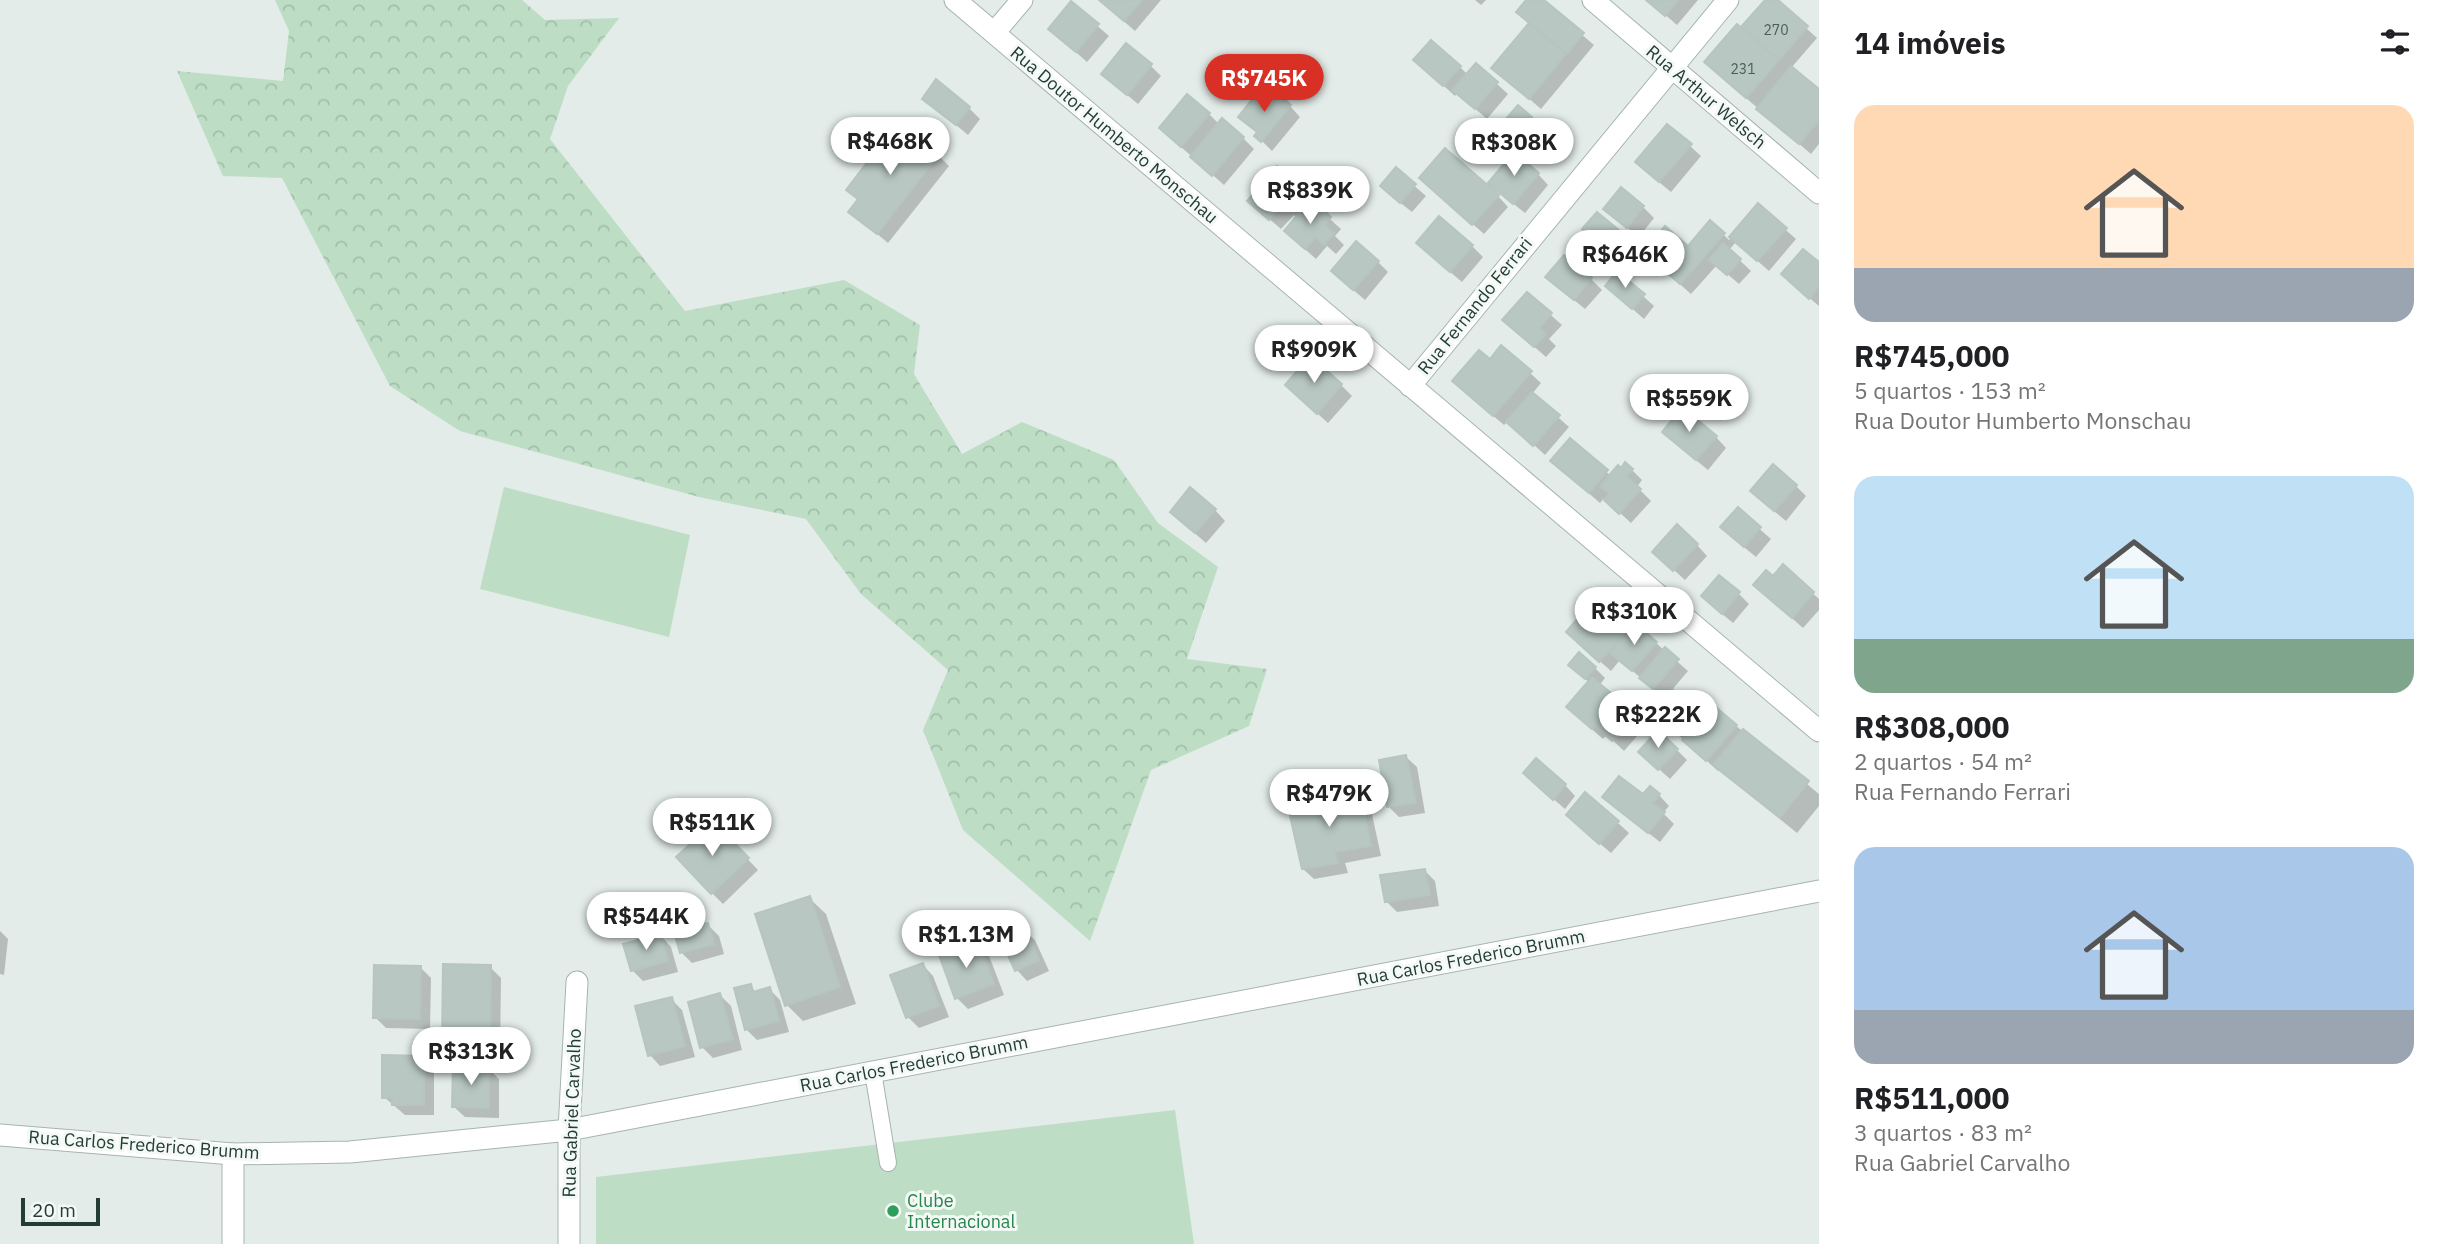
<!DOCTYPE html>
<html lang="pt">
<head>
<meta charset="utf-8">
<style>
	:root { --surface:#fff; --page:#f2f2f2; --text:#202124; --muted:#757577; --accent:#d93025 }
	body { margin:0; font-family:"IBM Plex Sans",sans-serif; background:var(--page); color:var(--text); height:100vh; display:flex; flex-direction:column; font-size:26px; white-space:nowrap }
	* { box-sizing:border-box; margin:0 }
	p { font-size:23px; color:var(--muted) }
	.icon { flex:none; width:38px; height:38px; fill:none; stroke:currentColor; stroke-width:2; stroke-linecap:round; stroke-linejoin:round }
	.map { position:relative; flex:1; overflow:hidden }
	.panel { display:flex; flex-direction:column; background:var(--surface); width:630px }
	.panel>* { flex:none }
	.scale { position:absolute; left:21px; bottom:18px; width:79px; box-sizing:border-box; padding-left:7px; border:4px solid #233d36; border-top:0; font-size:19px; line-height:24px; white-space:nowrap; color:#233d36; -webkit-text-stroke:5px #f4f9f6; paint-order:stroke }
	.price { position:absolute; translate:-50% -60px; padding:0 16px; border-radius:24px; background:#fff; color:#222; font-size:23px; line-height:46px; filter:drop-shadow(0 2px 4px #0008) }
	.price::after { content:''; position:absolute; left:50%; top:42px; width:21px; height:16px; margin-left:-10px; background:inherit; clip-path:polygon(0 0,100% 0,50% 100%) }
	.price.current { background:var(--accent); color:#fff }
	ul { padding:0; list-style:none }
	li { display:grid; align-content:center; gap:14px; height:371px; padding:0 35px }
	li span { display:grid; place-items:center; height:217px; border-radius:21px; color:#555 }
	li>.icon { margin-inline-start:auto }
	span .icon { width:126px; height:126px; fill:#fffc; stroke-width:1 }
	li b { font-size:30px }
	h2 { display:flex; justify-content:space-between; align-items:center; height:84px; padding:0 35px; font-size:30px }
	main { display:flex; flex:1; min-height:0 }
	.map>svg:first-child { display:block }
</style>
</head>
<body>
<main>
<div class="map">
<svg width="1819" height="1244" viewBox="0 0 1819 1244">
	<defs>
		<pattern id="forest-crowns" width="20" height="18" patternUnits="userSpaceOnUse" patternTransform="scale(1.75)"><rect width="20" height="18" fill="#bdddc5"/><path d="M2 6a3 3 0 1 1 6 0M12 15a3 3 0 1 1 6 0" fill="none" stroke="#a2bfaa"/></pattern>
	</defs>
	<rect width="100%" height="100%" fill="#e3ece8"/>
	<path fill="url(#forest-crowns)" d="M275,0H522L545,20L619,18L568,86L550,139L685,311L844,280L920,325L914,374L962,454L1022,422L1114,460L1158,523L1218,567L1187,659L1267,669L1249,726L1151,770L1090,941L963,830L923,730L948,670L861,594L806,519L699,497L460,431L390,386L282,178L223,176L177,71L283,81L289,31Z"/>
	<path fill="#bdddc5" d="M504,487L690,535L669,637L480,589Z
		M1175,1110L1194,1244H596V1177Z"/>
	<path fill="#0003" d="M1099,0H1161L1135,31Z
		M1475,0H1486L1481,5Z
		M1528,0H1541L1594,45L1541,109L1494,68L1530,24Z
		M1648,0H1698L1677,25Z
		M1767,0H1775L1817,38L1791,68L1819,91V144L1811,154L1717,73L1741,30Z
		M1071,3L1109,36L1087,62L1061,39Z
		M1150,65L1161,76L1138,104L1114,84Z
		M1476,65L1508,94L1487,119L1457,93L1455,96L1426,70L1460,67L1468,75Z
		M924,98L969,108L980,119L968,135Z
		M1270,104L1290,106L1300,117L1272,151L1256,135L1258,133L1241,117Z
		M1518,107L1542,129L1525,149L1512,138Z
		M1209,114L1219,124L1243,138L1254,149L1224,185L1172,139Z
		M1690,146L1701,156L1671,192L1648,173Z
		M938,155L949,166L888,243L851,212L859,200L848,190Z
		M1396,170L1426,196L1412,212L1393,197Z
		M1538,174L1548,185L1525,213L1501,194Z
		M1299,187L1309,198L1303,206L1305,208L1311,202L1341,229L1335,236L1344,245L1336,254L1327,246L1316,259L1297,242V218L1294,215L1281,229L1260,211Z
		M1432,188L1498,196L1508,207L1484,234Z
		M1758,205L1796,239L1769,271L1736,242L1729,250L1751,271L1739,284L1717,265L1691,294L1656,263L1723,234L1729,240Z
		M1643,207L1654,218L1639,237L1616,219Z
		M1591,235L1623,237L1634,247L1611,274L1592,258Z
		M1472,246L1483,257L1462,282L1429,254Z
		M1378,262L1388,272L1365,300L1344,282Z
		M1819,264V306L1794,285Z
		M1617,273L1654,306L1644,319L1618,296Z
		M1591,279L1602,290L1585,309L1558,287Z
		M1527,294L1562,325L1549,339L1556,346L1546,357L1515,330Z
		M1530,373L1541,383L1532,394L1569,427L1545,455L1508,421L1504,425L1465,392Z
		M1341,385L1352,396L1328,423L1298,396Z
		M1716,437L1726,448L1708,470L1675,443Z
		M1570,440L1611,476L1632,470L1642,480L1637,487L1651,501L1631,523L1604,498L1600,503L1563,471Z
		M1796,486L1806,496L1786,521L1763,502Z
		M1215,510L1225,521L1206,543L1183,523Z
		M1738,510L1771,539L1756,557L1733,538Z
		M1697,545L1707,556L1685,580L1665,562Z
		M1783,567L1819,599V610L1803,628L1766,595L1773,578Z
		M1738,593L1749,604L1733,623L1714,607Z
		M1593,605L1627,636L1656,643L1688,671L1671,691L1695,713L1706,701L1819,794V806L1797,833L1719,769L1718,771L1664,722L1665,699L1620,660L1611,671L1579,643Z
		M1595,668L1605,678L1599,686L1627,711L1621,719L1638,735L1624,751L1607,735L1603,739L1579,718L1589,682L1581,676Z
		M1677,750L1687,760L1670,779L1651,762Z
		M1406,757L1417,767L1425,813L1399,817L1388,806Z
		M1536,784L1565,785L1575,796L1565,809Z
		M1360,794L1370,805L1381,856L1345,863L1348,873L1314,879L1303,869Z
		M1586,794L1629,833L1611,853L1579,826Z
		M1659,795L1669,806L1663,813L1674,824L1660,842L1615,807L1643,797Z
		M714,824L758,870L723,904L712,893Z
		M1425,871L1435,881L1439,906L1397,912L1386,901Z
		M809,898L826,914L856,1004L803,1021L787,1005Z
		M708,925L719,936L724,954L692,963L681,952Z
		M1024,930L1035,940L1049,971L1027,981L1017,970Z
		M0,931L8,939L4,975L0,974Z
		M661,936L671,947L678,972L643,981L632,970Z
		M977,942L988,953L1004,995L968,1009L957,998Z
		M923,965L933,976L949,1017L919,1028L908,1017Z
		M420,967L431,978L430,1029L386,1028L375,1017Z
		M490,967L501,978L500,1055L454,1054L443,1043Z
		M750,986L757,993L769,989L780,1000L789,1032L757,1040L746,1029Z
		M720,995L731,1006L742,1050L713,1058L702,1047Z
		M671,999L682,1010L695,1057L660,1066L650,1055Z
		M423,1057L434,1068V1115H405L384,1097Z
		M488,1068L499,1079V1118L465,1117L454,1107Z"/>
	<path fill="#b8c7c1" stroke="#b6c6bf" stroke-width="2" d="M1099,0H1142L1124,21Z
		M1526,0H1544L1584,33L1567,54L1516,12Z
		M1646,0H1678L1665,16Z
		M1765,0H1778L1808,26L1779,60L1741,27Z
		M1071,1L1099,24L1076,52L1048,29Z
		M1529,23L1566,54L1529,99L1491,68Z
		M1737,24L1779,60L1746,98L1704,62Z
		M1431,40L1461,66L1443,86L1413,60Z
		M1126,43L1152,64L1127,95L1101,74Z
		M1476,63L1498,82L1475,109L1452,90Z
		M1791,66L1819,89V120L1799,144L1756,109Z
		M936,79L970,107L956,125L922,99Z
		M1258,92L1270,101L1277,93L1291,105L1261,142L1254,136L1257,132L1238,117Z
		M1187,94L1210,113L1181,147L1159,128Z
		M1518,105L1532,117L1513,139L1499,127Z
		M1222,118L1244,137L1212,176L1190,157Z
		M898,122L939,154L877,234L848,212L858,199L846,190Z
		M1667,124L1692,144L1659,182L1635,162Z
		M1445,148L1499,195L1472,225L1419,178Z
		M1514,152L1539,173L1513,204L1488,183Z
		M1277,166L1300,186L1293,194L1298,198L1287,210L1282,205L1269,220L1247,201Z
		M1396,167L1416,184L1400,203L1380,186Z
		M1621,187L1644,206L1627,228L1603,209Z
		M1311,199L1331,217L1325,225L1334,233L1324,245L1315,237L1305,249L1284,231Z
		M1758,203L1787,228L1757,261L1729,237Z
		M1597,212L1625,235L1599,265L1579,247L1589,235L1582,229Z
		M1439,216L1473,245L1450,272L1416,243Z
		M1710,220L1725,233L1680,284L1643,252L1665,226L1688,246Z
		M1356,241L1379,261L1353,290L1331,271Z
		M1723,243L1741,259L1727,275L1709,260Z
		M1803,249L1819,262V287L1809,299L1781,274Z
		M1564,255L1592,278L1574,300L1545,277Z
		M1617,271L1645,294L1632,309L1605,286Z
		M1527,292L1552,313L1540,328L1546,334L1534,347L1502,320Z
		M1501,345L1532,371L1493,416L1452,381L1479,350L1490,359Z
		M1310,356L1342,384L1317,414L1285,385Z
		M1532,392L1560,415L1533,446L1506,422Z
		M1682,407L1717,436L1696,460L1662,432Z
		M1570,438L1608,470L1589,493L1550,461Z
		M1625,462L1633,469L1626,476L1641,489L1619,514L1604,500L1609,494L1600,486L1618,465L1621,468Z
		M1773,464L1797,485L1774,511L1750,491Z
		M1190,487L1216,509L1195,533L1170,512Z
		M1738,507L1761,527L1744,547L1720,527Z
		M1677,524L1698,544L1673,571L1652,552Z
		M1783,564L1814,592L1792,618L1753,585L1766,570L1773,576Z
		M1719,575L1740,592L1722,614L1701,596Z
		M1592,602L1626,632L1599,662L1566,632Z
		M1635,623L1657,642L1632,671L1610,653Z
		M1665,647L1679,659L1653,689L1639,678Z
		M1579,652L1596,667L1585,679L1568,665Z
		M1592,677L1618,699L1592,729L1566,707Z
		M1672,689L1691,707L1671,729L1651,711Z
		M1705,698L1737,725L1706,761L1682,740L1691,731L1683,724Z
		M1612,708L1628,723L1612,741L1596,727Z
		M1743,729L1809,781L1780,818L1713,765Z
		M1658,730L1678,749L1658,770L1638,752Z
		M1406,755L1416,803L1387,807L1379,760Z
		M1536,758L1566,784L1553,800L1523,773Z
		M1619,776L1643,794L1650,786L1660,794L1653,803L1665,812L1648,833L1602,797Z
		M1585,792L1619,821L1599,844L1566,815Z
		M1360,793L1371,846L1335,852L1338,863L1302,869L1288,807Z
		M714,822L749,858L711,894L676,857Z
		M1425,869L1430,895L1385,902L1380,875Z
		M810,896L840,987L785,1006L755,914Z
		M708,923L714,944L680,953L674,932Z
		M1024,928L1039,960L1015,971L1000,938Z
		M661,934L668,961L631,971L623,944Z
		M977,940L994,984L955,999L939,955Z
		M923,963L939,1006L906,1018L890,975Z
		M443,964L491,965L490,1045L442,1044Z
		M374,965L421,966L420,1019L373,1018Z
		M751,984L753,992L770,987L779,1021L745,1030L734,988Z
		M720,993L733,1039L700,1048L688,1002Z
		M672,997L685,1046L648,1056L635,1006Z
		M382,1055L424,1056V1105H392V1098H382Z
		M453,1065L489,1066V1108L452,1107Z"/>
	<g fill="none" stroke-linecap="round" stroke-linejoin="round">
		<defs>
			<path id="service" d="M873,1072L888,1163"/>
			<path id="minor" d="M955,0L1819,731
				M994,33L1022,0
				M1410,386L1728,0
				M569,1130L577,982
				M233,1154V1244"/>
			<path id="tertiary" d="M1593,0L1819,193
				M0,1135L233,1154L350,1152L569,1130L1819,891
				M569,1244V1130"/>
		</defs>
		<use href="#service" stroke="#a6b4af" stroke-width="18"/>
		<use href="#minor" stroke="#a6b4af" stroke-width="23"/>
		<use href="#tertiary" stroke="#a6b4af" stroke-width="23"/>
		<use href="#service" stroke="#fff" stroke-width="16"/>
		<use href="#minor" stroke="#fff" stroke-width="21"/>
		<use href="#tertiary" stroke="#fff" stroke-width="21"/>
	</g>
	<circle fill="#2e9e5b" stroke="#f4f9f6" stroke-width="2.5" cx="893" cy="1211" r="7"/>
	<g text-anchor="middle" stroke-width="6" stroke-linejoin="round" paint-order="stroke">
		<g font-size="14" fill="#486059">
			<text x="1776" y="35">270</text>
			<text x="1743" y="74">231</text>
		</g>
		<g font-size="18" fill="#233d36" stroke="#f4f9f6">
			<text transform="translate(1706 97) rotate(40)" y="6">Rua Arthur Welsch</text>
			<text transform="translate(1114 135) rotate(40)" y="6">Rua Doutor Humberto Monschau</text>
			<text transform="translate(1475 306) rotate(-51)" y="6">Rua Fernando Ferrari</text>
			<text transform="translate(1471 958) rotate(-11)" y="6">Rua Carlos Frederico Brumm</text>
			<text transform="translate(914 1064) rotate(-11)" y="6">Rua Carlos Frederico Brumm</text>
			<text transform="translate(572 1113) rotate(-88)" y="6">Rua Gabriel Carvalho</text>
			<text transform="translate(144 1145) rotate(4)" y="6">Rua Carlos Frederico Brumm</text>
		</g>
		<g font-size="18" fill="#27864d" stroke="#f4f9f6" text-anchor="start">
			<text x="907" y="1207">Clube<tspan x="907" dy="21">Internacional</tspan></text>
		</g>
	</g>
</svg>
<div class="scale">20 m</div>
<b class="price current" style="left:1264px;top:114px">R$745K</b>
<b class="price" style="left:890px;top:177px">R$468K</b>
<b class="price" style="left:1514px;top:178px">R$308K</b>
<b class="price" style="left:1310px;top:226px">R$839K</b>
<b class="price" style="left:1625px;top:290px">R$646K</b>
<b class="price" style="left:1314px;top:385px">R$909K</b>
<b class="price" style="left:1689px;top:434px">R$559K</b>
<b class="price" style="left:1634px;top:647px">R$310K</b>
<b class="price" style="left:1658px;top:750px">R$222K</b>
<b class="price" style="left:1329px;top:829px">R$479K</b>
<b class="price" style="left:712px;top:858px">R$511K</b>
<b class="price" style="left:646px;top:952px">R$544K</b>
<b class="price" style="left:966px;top:970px">R$1.13M</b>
<b class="price" style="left:471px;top:1087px">R$313K</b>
</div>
<section class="panel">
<h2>14 imóveis<svg class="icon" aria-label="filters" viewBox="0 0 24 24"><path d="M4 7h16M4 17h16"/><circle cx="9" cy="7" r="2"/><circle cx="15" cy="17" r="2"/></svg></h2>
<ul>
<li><span style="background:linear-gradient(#ffd9b3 75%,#9aa5b1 0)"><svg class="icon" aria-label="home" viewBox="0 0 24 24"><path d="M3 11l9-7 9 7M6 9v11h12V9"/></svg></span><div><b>R$745,000</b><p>5 quartos · 153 m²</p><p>Rua Doutor Humberto Monschau</p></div></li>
<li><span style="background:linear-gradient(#bfe0f5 75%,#7fa58c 0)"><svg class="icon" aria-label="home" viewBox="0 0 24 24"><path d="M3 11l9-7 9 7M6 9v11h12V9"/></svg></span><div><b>R$308,000</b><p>2 quartos · 54 m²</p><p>Rua Fernando Ferrari</p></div></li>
<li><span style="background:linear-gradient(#a9c7e8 75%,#9aa5b1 0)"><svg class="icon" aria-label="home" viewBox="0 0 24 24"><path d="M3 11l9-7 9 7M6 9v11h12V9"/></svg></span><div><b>R$511,000</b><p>3 quartos · 83 m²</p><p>Rua Gabriel Carvalho</p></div></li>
</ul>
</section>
</main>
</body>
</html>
